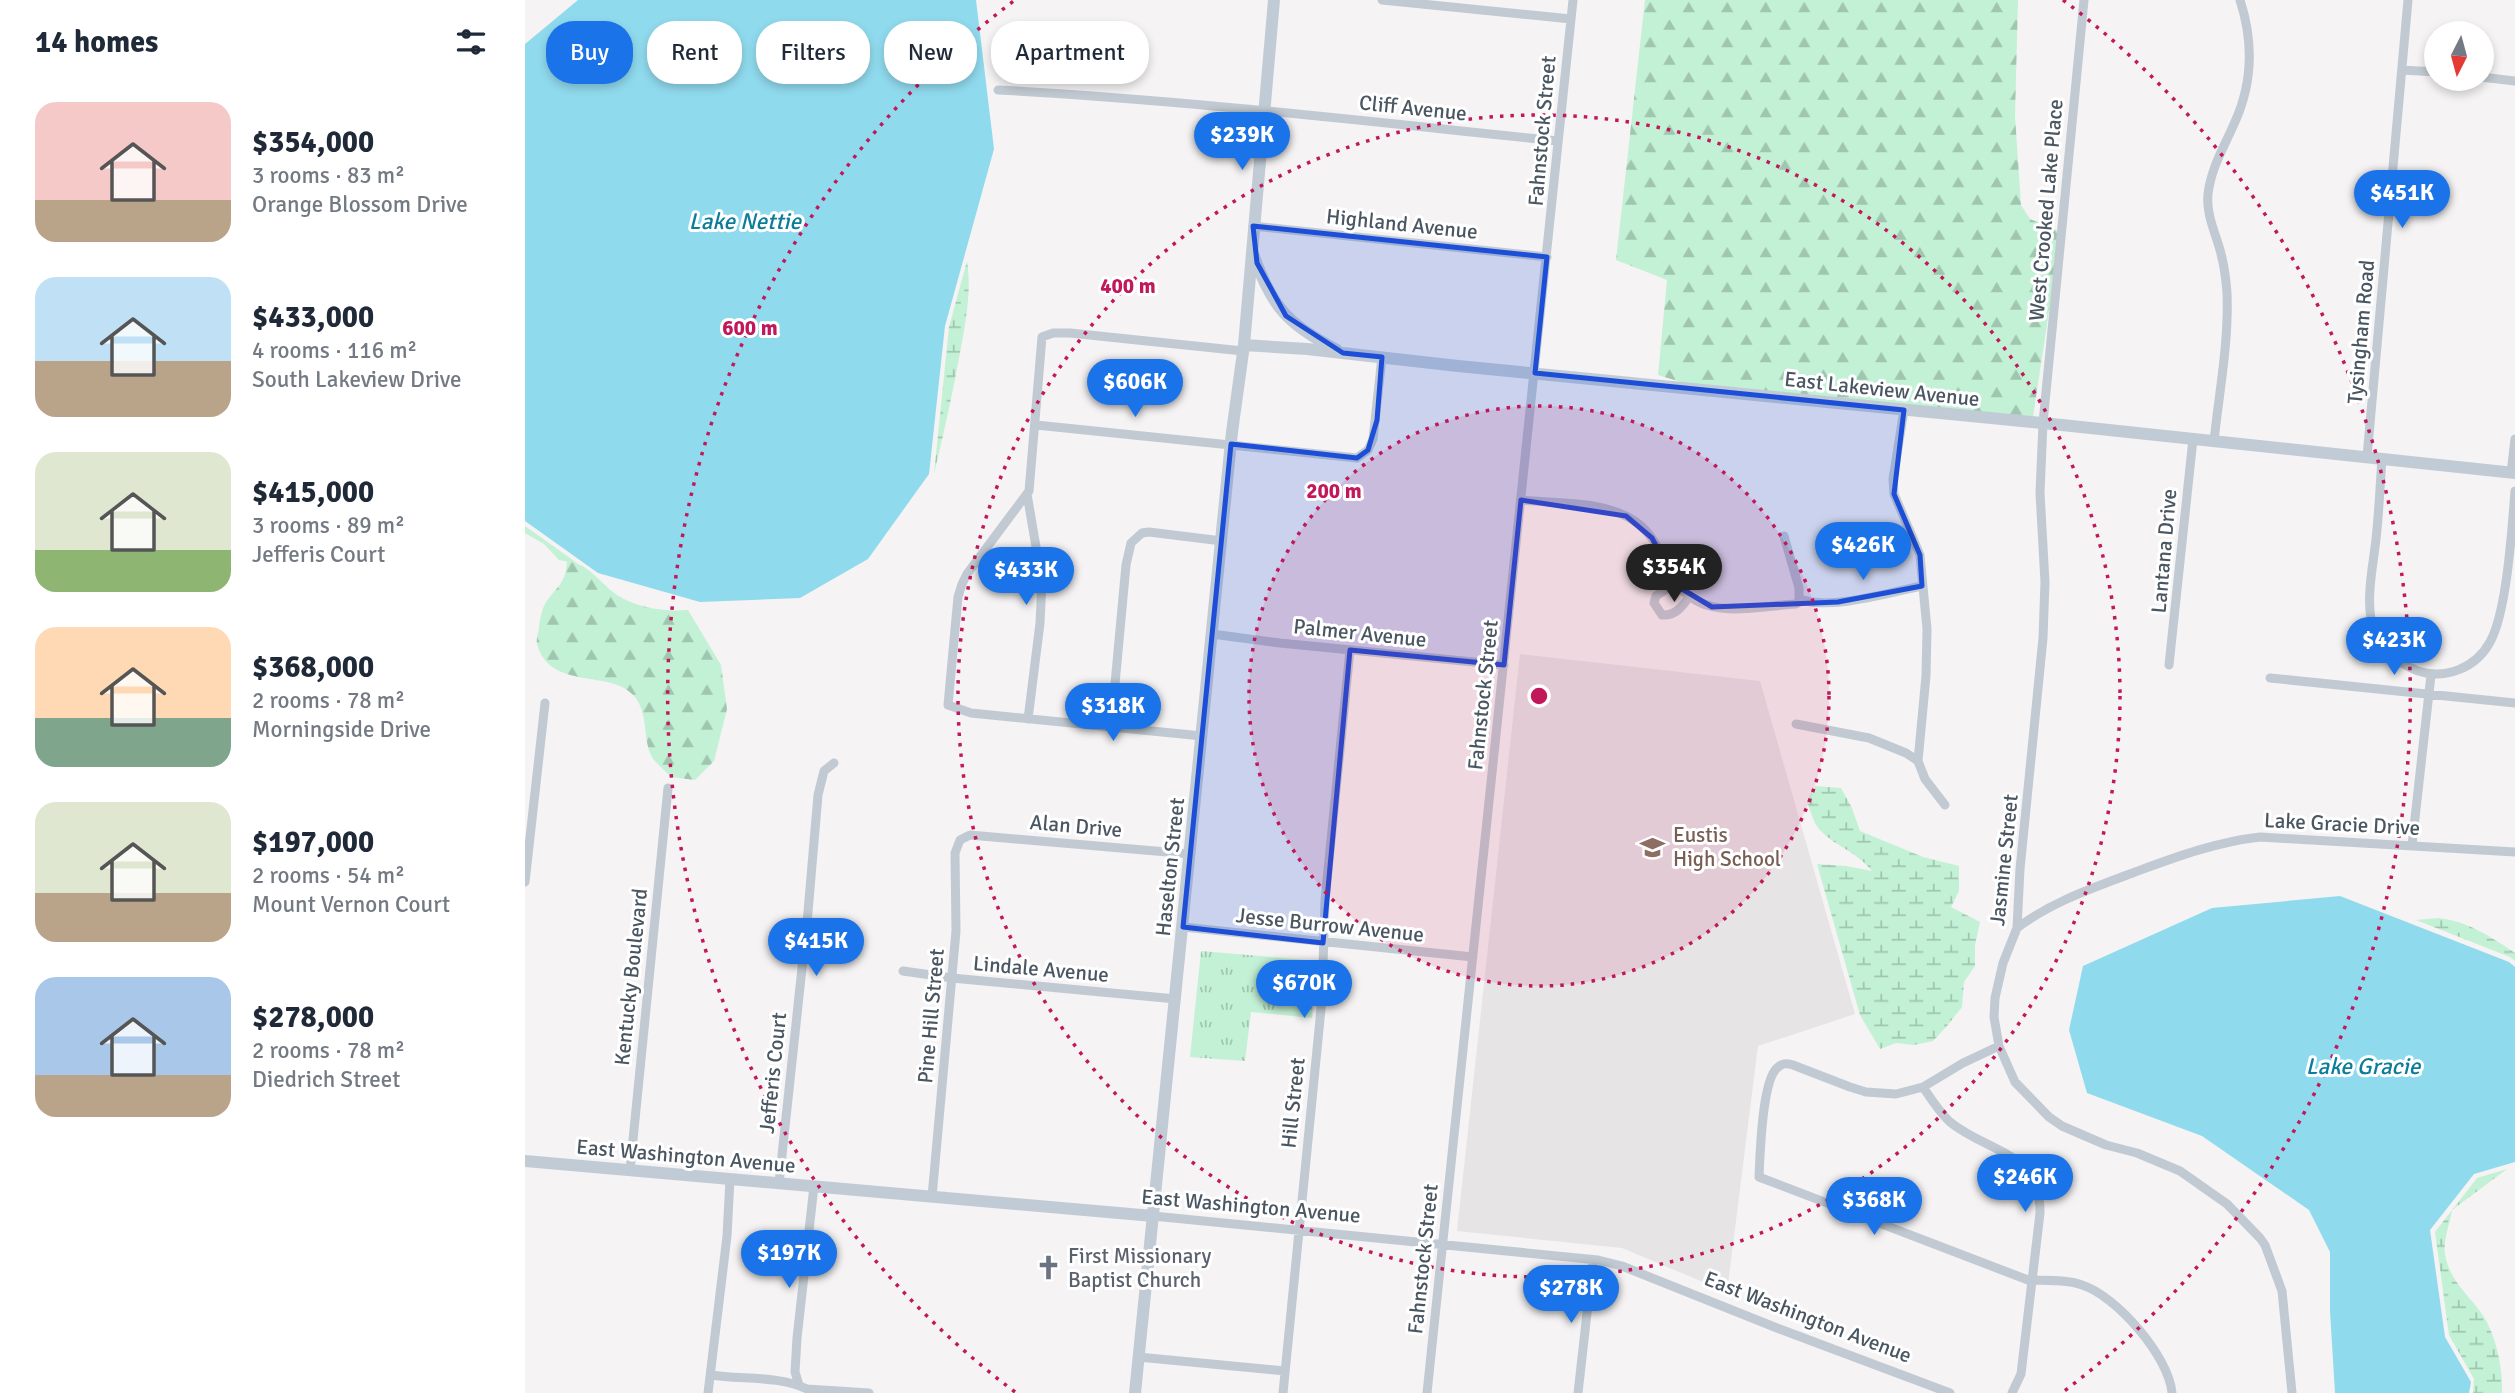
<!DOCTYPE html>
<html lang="en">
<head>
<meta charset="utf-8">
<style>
	:root { --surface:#fff; --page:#f6f6f7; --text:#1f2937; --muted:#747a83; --accent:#1a73e8 }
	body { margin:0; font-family:Signika,sans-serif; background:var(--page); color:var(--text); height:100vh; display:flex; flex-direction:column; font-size:26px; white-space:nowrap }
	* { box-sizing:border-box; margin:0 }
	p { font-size:23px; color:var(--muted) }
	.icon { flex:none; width:38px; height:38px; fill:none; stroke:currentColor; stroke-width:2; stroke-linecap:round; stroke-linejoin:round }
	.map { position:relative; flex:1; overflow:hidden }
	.panel { display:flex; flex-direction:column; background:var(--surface); width:525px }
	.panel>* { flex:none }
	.top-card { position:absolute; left:21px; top:21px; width:665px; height:63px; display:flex; gap:14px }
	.needle { width:46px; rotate:186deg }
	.tools { position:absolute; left:1899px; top:21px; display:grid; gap:14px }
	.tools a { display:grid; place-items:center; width:70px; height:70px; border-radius:50%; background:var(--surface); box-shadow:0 4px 10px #0003; font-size:35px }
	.price { position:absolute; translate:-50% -60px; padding:0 16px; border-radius:24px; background:var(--accent); color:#fff; font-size:23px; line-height:46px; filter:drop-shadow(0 2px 4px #0008) }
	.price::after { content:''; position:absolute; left:50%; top:42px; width:21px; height:16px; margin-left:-10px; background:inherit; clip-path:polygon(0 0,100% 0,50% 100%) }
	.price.active { background:#222; color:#fff }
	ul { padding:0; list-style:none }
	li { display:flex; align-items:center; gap:21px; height:175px; padding:0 35px }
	li span { display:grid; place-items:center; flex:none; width:196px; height:140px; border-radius:21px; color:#555 }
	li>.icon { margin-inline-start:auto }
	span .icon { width:84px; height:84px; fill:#fffc; stroke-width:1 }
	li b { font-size:30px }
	h2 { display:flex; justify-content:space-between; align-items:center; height:84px; padding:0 35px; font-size:30px }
	.pill { padding:0 24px; border-radius:28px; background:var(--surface); box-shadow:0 4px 10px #0003; font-size:24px; line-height:63px }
	.pill.active { background:var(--accent); color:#fff }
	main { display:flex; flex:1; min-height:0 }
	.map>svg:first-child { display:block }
</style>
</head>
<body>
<main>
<section class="panel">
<h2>14 homes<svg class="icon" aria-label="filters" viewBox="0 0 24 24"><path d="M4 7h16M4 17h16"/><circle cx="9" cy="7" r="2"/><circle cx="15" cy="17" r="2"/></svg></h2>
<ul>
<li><span style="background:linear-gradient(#f6c9c9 70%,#b9a48a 0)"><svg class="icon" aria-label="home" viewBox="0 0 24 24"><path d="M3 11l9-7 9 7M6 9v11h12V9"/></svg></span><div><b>$354,000</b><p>3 rooms · 83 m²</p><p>Orange Blossom Drive</p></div></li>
<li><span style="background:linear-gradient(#bfe0f5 60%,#b9a48a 0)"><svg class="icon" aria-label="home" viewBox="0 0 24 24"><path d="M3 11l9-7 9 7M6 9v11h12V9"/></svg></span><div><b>$433,000</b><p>4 rooms · 116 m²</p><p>South Lakeview Drive</p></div></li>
<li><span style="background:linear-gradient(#dfe7d0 70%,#8fb573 0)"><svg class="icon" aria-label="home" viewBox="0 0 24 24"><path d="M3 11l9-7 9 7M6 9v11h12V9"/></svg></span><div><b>$415,000</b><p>3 rooms · 89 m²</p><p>Jefferis Court</p></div></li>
<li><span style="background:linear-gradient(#ffd9b3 65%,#7fa58c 0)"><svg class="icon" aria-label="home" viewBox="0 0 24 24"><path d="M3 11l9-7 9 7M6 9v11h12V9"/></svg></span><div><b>$368,000</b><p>2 rooms · 78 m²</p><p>Morningside Drive</p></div></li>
<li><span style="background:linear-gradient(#dfe7d0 65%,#b9a48a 0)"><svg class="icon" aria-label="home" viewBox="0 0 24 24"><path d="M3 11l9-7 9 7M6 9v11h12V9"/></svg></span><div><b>$197,000</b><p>2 rooms · 54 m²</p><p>Mount Vernon Court</p></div></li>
<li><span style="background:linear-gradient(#a9c7e8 70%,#b9a48a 0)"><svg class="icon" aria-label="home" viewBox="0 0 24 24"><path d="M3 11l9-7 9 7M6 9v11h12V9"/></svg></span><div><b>$278,000</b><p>2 rooms · 78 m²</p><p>Diedrich Street</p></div></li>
</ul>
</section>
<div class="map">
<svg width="1990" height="1393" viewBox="0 0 1990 1393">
	<defs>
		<pattern id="forest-firs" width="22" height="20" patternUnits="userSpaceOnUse" patternTransform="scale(1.75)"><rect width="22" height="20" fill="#c3f1d5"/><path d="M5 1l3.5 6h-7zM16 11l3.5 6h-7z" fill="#a0c6b0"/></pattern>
		<pattern id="wetland-marsh" width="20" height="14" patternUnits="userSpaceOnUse" patternTransform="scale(1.75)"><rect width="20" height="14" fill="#c3f1d5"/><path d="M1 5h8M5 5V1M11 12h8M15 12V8" fill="none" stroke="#a0c6b0"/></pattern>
		<pattern id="park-tufts" width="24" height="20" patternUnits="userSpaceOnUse" patternTransform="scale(1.75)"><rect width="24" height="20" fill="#c3f1d5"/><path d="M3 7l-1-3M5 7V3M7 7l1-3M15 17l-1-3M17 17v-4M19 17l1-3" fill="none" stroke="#a0c6b0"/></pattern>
	</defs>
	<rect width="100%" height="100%" fill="#f5f3f3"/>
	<path fill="#e6e4e5" d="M995,654L1235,681L1330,1014L1233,1046L1202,1292L1097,1248L932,1231Z"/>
	<path fill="url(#forest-firs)" d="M1120,0H1493L1490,116L1496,205L1505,219L1536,232L1508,417L1159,383L1133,375L1142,280L1091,260Z
		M42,561C63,563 76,584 92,595C112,608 140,612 163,610L196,665L202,709L189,761L170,780L146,777C140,770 128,762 125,753C118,734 123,714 110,697C87,668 25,692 12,644C11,639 13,633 14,628C15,618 17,606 24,598C35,584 41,581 42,561Z"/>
	<path fill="url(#wetland-marsh)" d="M442,261C447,292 440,327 434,358C427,397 418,436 409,474L424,327Z
		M0,526L52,563L34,560L19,544L0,533Z
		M1290,786L1316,788L1327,808L1335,831L1398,857L1434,866V891L1426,907L1455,922L1450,945V966L1439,982L1437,1007L1422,1026L1408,1041L1389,1045L1371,1043L1355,1049L1335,1015L1292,864L1321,866L1347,871C1331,850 1301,843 1290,823C1287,816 1284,808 1282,801Z
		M1913,918C1943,921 1966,937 1990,953V961L1985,957L1891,920Z
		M1982,1169L1927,1210C1925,1223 1918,1241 1920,1254C1924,1280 1943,1294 1957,1314C1971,1335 1978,1368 1977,1393H1948L1949,1379L1924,1335L1910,1232L1952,1178Z"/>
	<path fill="url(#park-tufts)" d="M676,951L792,961L787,1018L726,1012L720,1061L665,1057Z"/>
	<path fill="#90daee" d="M53,0H451L469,149L420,326L404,474L343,559L275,598L175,602L73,573L0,521V44Z
		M1815,896L1984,962L1990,967V1162L1949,1174L1905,1230L1920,1337L1946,1382L1944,1393H1810L1805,1311V1252L1784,1210L1677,1136L1562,1093L1544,1030L1558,966L1687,908Z"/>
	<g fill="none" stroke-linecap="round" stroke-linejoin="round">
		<path stroke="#c1cad2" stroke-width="9" d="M857,0L1046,19
			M1559,0L1518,423L1515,493L1520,582L1518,638L1495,869L1492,928L1478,963L1470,998L1469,1017L1474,1046L1490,1082L1524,1117L1537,1126L1581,1145L1612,1153L1655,1171L1702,1204L1735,1238L1740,1245L1757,1291L1767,1393
			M1877,70L1911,72
			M1956,77L1990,81
			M473,90C660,100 847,122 1033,141
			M728,226L1022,257
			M1379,410L1368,479L1369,494L1395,555L1402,629L1401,676L1393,761
			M511,425L832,458L843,450L848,439L857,357
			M1689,441C1694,393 1704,342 1702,293C1701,279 1699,264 1695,250C1690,232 1681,214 1683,194C1686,168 1699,147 1709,124C1728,83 1729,43 1715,0
			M1842,457L1883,0
			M1857,459C1855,486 1854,512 1851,539C1848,567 1840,600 1848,628C1854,649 1873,663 1893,671C1920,680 1951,668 1965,642C1982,612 1987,528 1990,491
			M1986,473L1990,439
			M502,494L517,582L515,623L503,719
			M996,500C1033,504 1080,500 1111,522C1128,534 1135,552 1144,570C1169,624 1222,607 1271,604L1274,602V588L1259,536
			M1150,583L1131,596L1129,603L1137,615C1150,616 1157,607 1164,597
			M1275,599C1305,611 1365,592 1397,586
			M687,634L755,643L979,665
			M1644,665L1668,439
			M1745,678L1990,703
			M1271,724L1344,738L1381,753L1393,761L1400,779L1420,805
			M586,727L601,565L606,543L617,533L624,532L697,541
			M677,736L446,713L423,705L433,597L437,584L442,574L504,491L517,337L528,333H545L718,351
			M1887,845L1906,675
			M0,882L20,703
			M658,927L948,957
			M1492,928C1528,901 1568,888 1610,872C1651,857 1691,842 1735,837L1990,852
			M378,971L427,978L651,999
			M1474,1046L1438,1063L1398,1087L1371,1094L1341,1092L1325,1087L1268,1065C1261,1063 1257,1063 1252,1068C1237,1081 1235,1155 1234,1177L1503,1280C1520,1281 1540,1279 1557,1285C1592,1296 1644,1357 1647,1393
			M1398,1087C1406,1099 1415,1113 1425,1122C1463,1153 1516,1151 1515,1213L1496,1374L1487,1393
			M105,1170L143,788
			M254,1183L283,912L293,795L299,771L309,763
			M407,1197L431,931L430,853L435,840L445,835L665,854
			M628,1216L1073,1260L1097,1266L1252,1328L1425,1393
			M613,1357L760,1371
			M186,1375C216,1380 253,1375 282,1389L344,1393
			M274,1385L270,1372L272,1338L289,1186
			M183,1393L202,1236L205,1179
			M758,1393L797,999L800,900L825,650
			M902,1393L1048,0
			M1053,1393L1068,1260"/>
		<path stroke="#c1cbd6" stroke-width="12" d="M728,254C747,307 762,324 812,350
			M719,345L782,349L933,366L1537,425L1990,473
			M0,1161L628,1216
			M610,1393L707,432L719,345L749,0"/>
	</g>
	<path fill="#1d4ed8" fill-opacity="0.2" stroke="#1d4ed8" stroke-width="5" stroke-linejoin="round" d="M728,226L1022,257L1010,373L1379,410L1369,494L1395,555L1397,586L1313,602L1187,607L1152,586L1127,538L1101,516L996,500L979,665L825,650L798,943L658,927L706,444L832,458L843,450L852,420L857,357L818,353L761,316L732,263Z"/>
	<circle cx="1014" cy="696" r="290" fill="#c2185b" fill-opacity=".12"/>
	<g fill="none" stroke="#c2185b" stroke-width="3.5" stroke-dasharray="3.5 7">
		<circle cx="1014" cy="696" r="290"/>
		<circle cx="1014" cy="696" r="581"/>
		<path d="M490 1392A871 871 0 0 1 490 0M1538 0A871 871 0 0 1 1538 1392"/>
	</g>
	<defs>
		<symbol id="school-bare" viewBox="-9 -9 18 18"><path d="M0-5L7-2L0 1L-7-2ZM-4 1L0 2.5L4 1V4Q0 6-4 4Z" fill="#8d6e63" stroke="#fff" stroke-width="2.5" paint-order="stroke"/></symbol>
		<symbol id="church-bare" viewBox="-9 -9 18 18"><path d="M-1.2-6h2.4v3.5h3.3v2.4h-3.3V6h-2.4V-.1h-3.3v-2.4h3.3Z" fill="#6b7280" stroke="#fff" stroke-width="2.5" paint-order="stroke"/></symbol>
	</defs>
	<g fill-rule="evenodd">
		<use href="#school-bare" x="1110" y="830" width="35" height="35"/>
		<use href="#church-bare" x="506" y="1250" width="35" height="35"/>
	</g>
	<g text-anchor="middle" stroke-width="6" stroke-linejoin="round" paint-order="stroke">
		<g font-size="21" fill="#4a5661" stroke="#fff">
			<text transform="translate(888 108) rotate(6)" y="7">Cliff Avenue</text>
			<text transform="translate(1017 131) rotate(-85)" y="7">Fahnstock Street</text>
			<text transform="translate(1521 210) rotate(-85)" y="7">West Crooked Lake Place</text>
			<text transform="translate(877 224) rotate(6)" y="7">Highland Avenue</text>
			<text transform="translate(1836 332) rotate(-85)" y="7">Tysingham Road</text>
			<text transform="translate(1357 389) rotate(6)" y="7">East Lakeview Avenue</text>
			<text transform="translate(1639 551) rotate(-85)" y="7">Lantana Drive</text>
			<text transform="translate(835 633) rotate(6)" y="7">Palmer Avenue</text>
			<text transform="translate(958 695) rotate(-84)" y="7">Fahnstock Street</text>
			<text transform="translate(1817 824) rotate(3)" y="7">Lake Gracie Drive</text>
			<text transform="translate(551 826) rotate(5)" y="7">Alan Drive</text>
			<text transform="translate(1479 860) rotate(-84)" y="7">Jasmine Street</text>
			<text transform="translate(645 867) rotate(-84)" y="7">Haselton Street</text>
			<text transform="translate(805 925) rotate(6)" y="7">Jesse Burrow Avenue</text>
			<text transform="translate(516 969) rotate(5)" y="7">Lindale Avenue</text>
			<text transform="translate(106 977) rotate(-84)" y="7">Kentucky Boulevard</text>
			<text transform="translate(406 1016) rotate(-85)" y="7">Pine Hill Street</text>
			<text transform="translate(248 1073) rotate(-84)" y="7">Jefferis Court</text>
			<text transform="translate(768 1103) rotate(-84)" y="7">Hill Street</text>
			<text transform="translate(161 1156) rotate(5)" y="7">East Washington Avenue</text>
			<text transform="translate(726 1206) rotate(5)" y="7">East Washington Avenue</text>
			<text transform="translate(898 1259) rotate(-84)" y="7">Fahnstock Street</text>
			<text transform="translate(1283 1317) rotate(21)" y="7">East Washington Avenue</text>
		</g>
		<g font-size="21" fill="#785e54" stroke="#fff" text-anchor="start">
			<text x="1148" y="842">Eustis<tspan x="1148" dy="24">High School</tspan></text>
		</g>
		<g font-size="21" fill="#5b616d" stroke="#fff" text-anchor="start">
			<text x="543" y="1263">First Missionary<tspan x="543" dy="24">Baptist Church</tspan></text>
		</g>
		<g font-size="23" font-style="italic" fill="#0c7c9b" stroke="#fff">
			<text x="220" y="229">Lake Nettie</text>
			<text x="1838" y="1074">Lake Gracie</text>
		</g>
	</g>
	<circle cx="1014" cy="696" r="10" fill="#c2185b" stroke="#fff" stroke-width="3.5"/>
	<g font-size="21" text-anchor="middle" font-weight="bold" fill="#c2185b" stroke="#fff" stroke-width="6" stroke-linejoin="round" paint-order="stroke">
		<text x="603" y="293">400 m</text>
		<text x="225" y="335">600 m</text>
		<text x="809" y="498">200 m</text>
	</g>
</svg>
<div class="tools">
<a><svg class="needle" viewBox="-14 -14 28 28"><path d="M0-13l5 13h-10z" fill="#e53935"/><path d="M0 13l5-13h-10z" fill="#747a83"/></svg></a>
</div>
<b class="price" style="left:717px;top:172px">$239K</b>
<b class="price" style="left:1877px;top:230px">$451K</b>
<b class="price" style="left:610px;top:419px">$606K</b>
<b class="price" style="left:1338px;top:582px">$426K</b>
<b class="price active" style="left:1149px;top:604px">$354K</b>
<b class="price" style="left:501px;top:607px">$433K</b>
<b class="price" style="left:1869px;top:677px">$423K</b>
<b class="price" style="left:588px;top:743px">$318K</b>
<b class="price" style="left:291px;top:978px">$415K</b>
<b class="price" style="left:779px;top:1020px">$670K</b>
<b class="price" style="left:1500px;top:1214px">$246K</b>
<b class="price" style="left:1349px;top:1237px">$368K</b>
<b class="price" style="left:264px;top:1290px">$197K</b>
<b class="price" style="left:1046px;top:1325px">$278K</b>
<div class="top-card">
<a class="pill active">Buy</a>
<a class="pill">Rent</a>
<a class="pill">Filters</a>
<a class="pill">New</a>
<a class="pill">Apartment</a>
</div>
</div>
</main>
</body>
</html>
